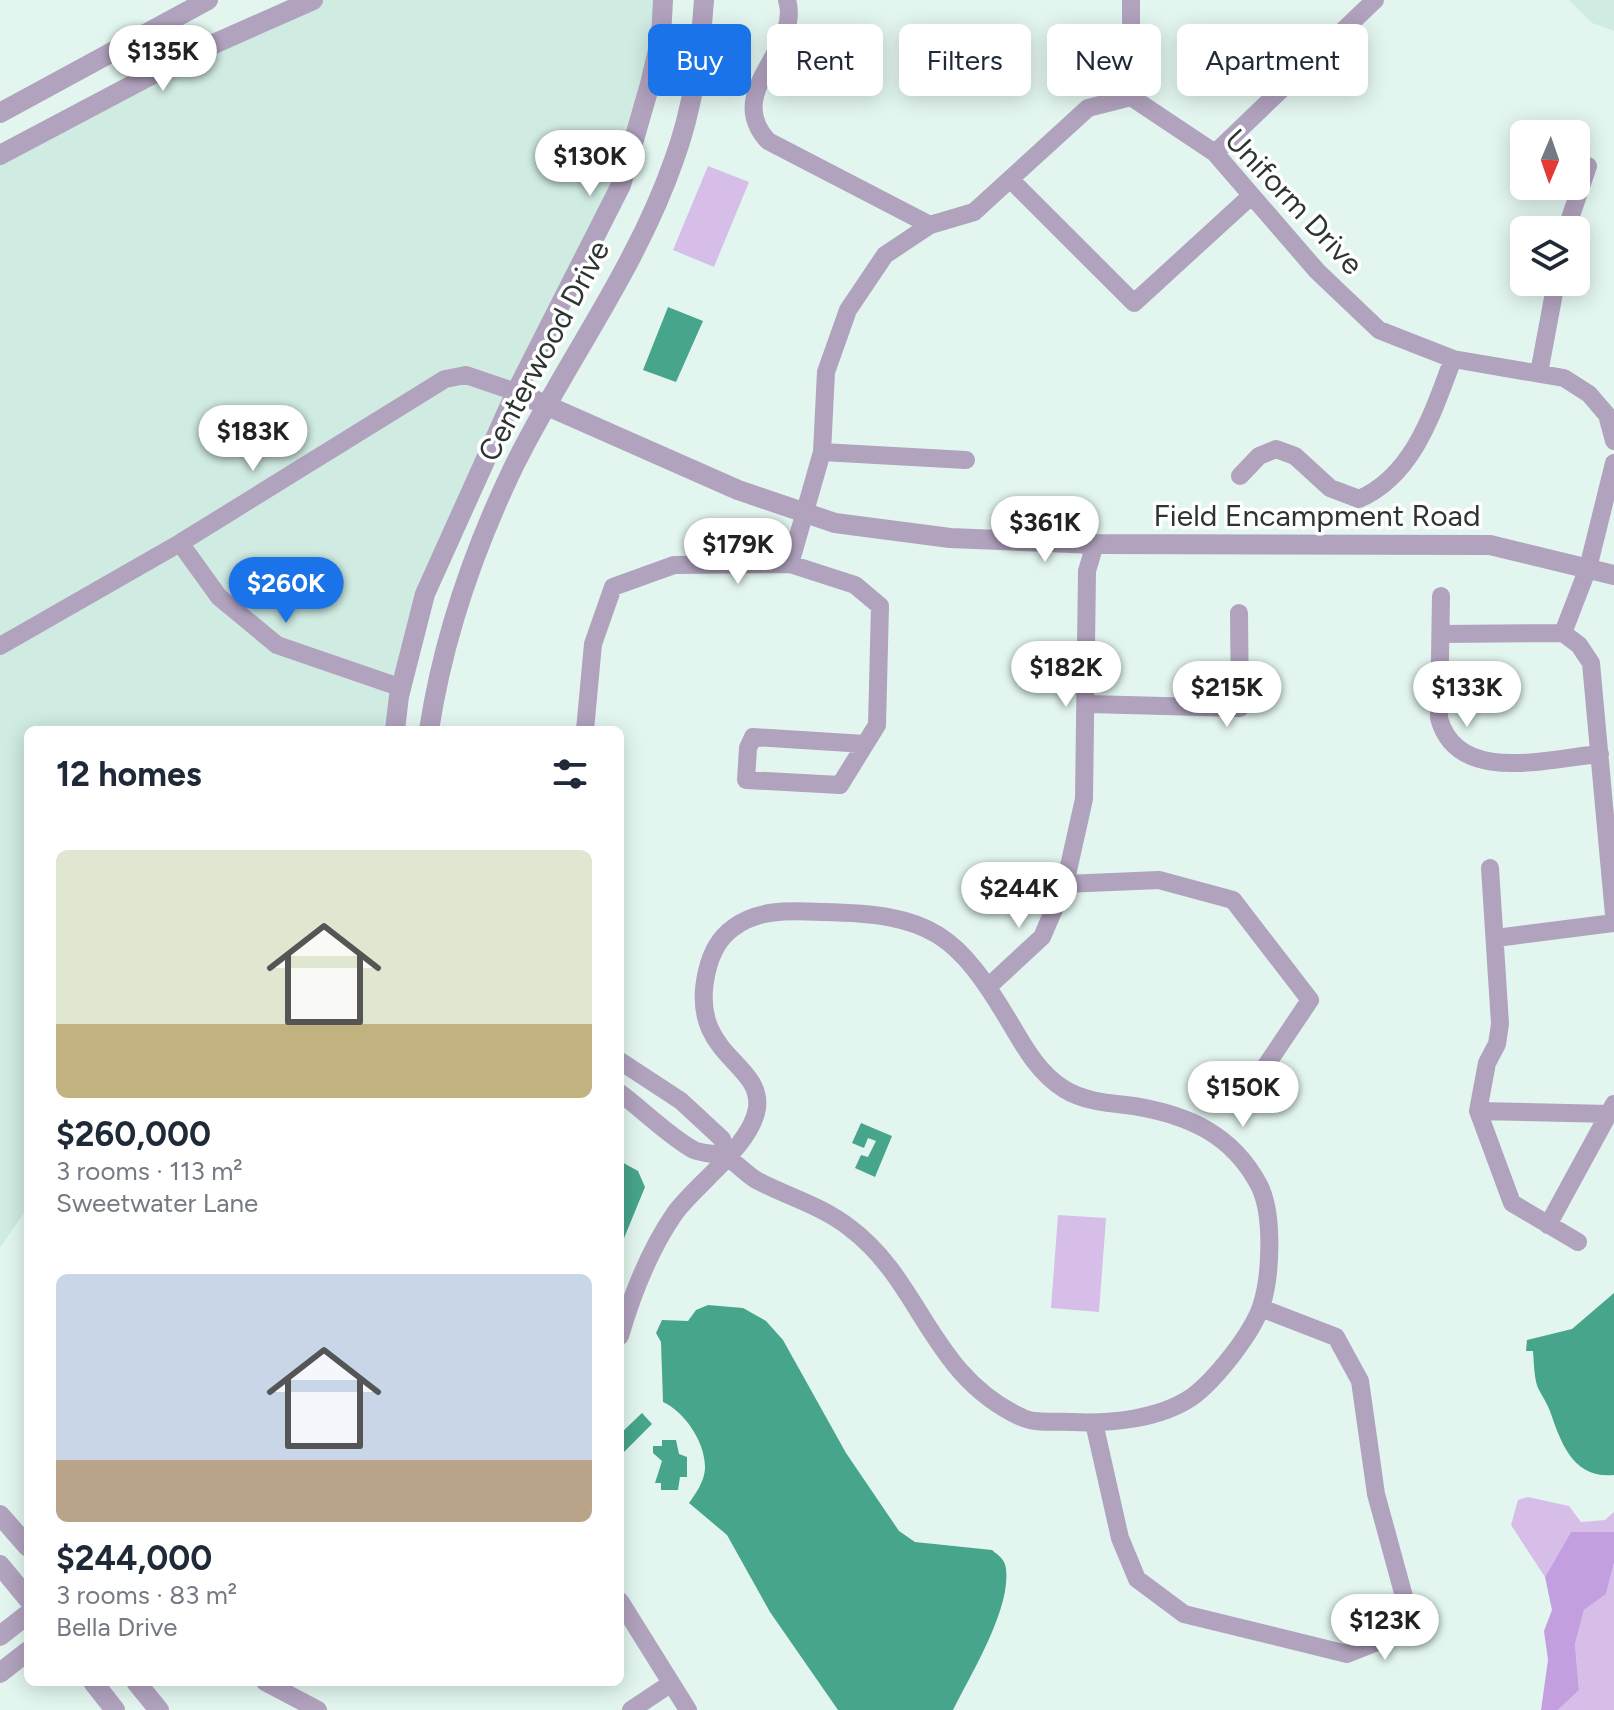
<!DOCTYPE html>
<html lang="en">
<head>
<meta charset="utf-8">
<style>
	:root { --surface:#fff; --page:#f6f6f7; --text:#1f2937; --muted:#747a83; --accent:#1a73e8 }
	body { margin:0; font-family:Figtree,sans-serif; background:var(--page); color:var(--text); height:100vh; display:flex; flex-direction:column; font-size:30px; white-space:nowrap }
	* { box-sizing:border-box; margin:0 }
	p { font-size:26px; color:var(--muted) }
	.icon { flex:none; width:44px; height:44px; fill:none; stroke:currentColor; stroke-width:2; stroke-linecap:round; stroke-linejoin:round }
	.map { position:relative; flex:1; overflow:hidden }
	.panel { position:absolute; left:24px; top:726px; width:600px; height:960px; display:flex; flex-direction:column; background:var(--surface); border-radius:12px; box-shadow:0 4px 20px #0003 }
	.panel>* { flex:none }
	.guide { position:absolute; left:648px; top:24px; width:760px; height:72px; display:flex; gap:16px }
	.needle { width:52px; rotate:182deg }
	.buttons { position:absolute; left:1510px; top:120px; display:grid; gap:16px }
	.buttons a { display:grid; place-items:center; width:80px; height:80px; border-radius:12px; background:var(--surface); box-shadow:0 4px 20px #0003; font-size:40px }
	.price { position:absolute; translate:-50% -68px; padding:0 18px; border-radius:28px; background:#fff; color:#222; font-size:26px; line-height:52px; filter:drop-shadow(0 2px 4px #0008) }
	.price::after { content:''; position:absolute; left:50%; top:48px; width:24px; height:18px; margin-left:-12px; background:inherit; clip-path:polygon(0 0,100% 0,50% 100%) }
	.price.active { background:var(--accent); color:#fff }
	ul { padding:0; list-style:none }
	li { display:grid; align-content:center; gap:16px; height:424px; padding:0 32px }
	li span { display:grid; place-items:center; height:248px; border-radius:12px; color:#555 }
	li>.icon { margin-inline-start:auto }
	span .icon { width:144px; height:144px; fill:#fffc; stroke-width:1 }
	li b { font-size:34px }
	h2 { display:flex; justify-content:space-between; align-items:center; height:96px; padding:0 32px; font-size:34px }
	.chip { padding:0 28px; border-radius:12px; background:var(--surface); box-shadow:0 4px 20px #0003; font-size:28px; line-height:72px }
	.chip.active { background:var(--accent); color:#fff }
	.map>svg:first-child { display:block }
</style>
</head>
<body>
<div class="map">
<svg width="1614" height="1710" viewBox="0 0 1614 1710">
	<rect width="100%" height="100%" fill="#e2f6ef"/>
	<path fill="#cfebe2" d="M314,0H662L634,145L425,594L396,730H28V1207L0,1248V150Z
		M1569,0H1614V31L1592,23Z"/>
	<path fill="#d6bee9" d="M708,166L749,182L714,267L673,250Z
		M1058,1215L1106,1218L1099,1312L1051,1308Z
		M1528,1497L1569,1506L1581,1522L1605,1520L1614,1512V1532H1571L1545,1577L1511,1525L1518,1500Z
		M1614,1563V1710H1558L1579,1690L1575,1644L1584,1610L1606,1594Z"/>
	<path fill="#c39fdf" d="M1571,1532H1614V1563L1606,1594L1584,1610L1575,1644L1579,1690L1558,1710H1541L1548,1660L1544,1631L1552,1610L1545,1577Z"/>
	<path fill="#47a58c" d="M668,307L703,321L676,382L643,370Z
		M861,1123L892,1136L875,1177L855,1168L861,1155L868,1157L876,1141L868,1138L864,1148L852,1143Z
		M620,1161L638,1171L645,1187L620,1248Z
		M1614,1293V1475C1573,1479 1561,1443 1550,1411C1547,1403 1542,1396 1538,1388C1534,1378 1534,1363 1533,1351H1526L1527,1340L1572,1329Z
		M708,1305L743,1308L766,1321L783,1340L846,1453L899,1531L915,1542L992,1550C999,1556 1005,1559 1006,1569C1011,1609 971,1674 953,1710H838L770,1612L727,1535L689,1503C696,1493 704,1482 705,1469C706,1443 685,1412 663,1402L661,1342L656,1333L662,1320L688,1321L696,1310Z
		M642,1413L652,1424L620,1456V1434Z
		M662,1440H676L679,1454L687,1457V1477H680L678,1490H661V1483H655L662,1461L653,1453V1446H662Z"/>
	<g fill="none" stroke-linecap="round" stroke-linejoin="round">
		<path stroke="#b1a2be" stroke-width="18" d="M787,0C802,49 722,91 768,141L930,225
			M1131,0V97
			M1215,153L1375,0
			M1011,180L1134,303L1251,196
			M1566,230L1588,166
			M1539,373L1556,282
			M822,452L966,460
			M1240,476L1259,456L1276,449L1295,456L1330,488L1359,499C1414,475 1433,412 1453,359
			M180,543L219,597L277,645L402,688
			M790,564L822,452L826,372L848,310L885,255L930,225L974,212L1088,108L1131,97L1215,153L1317,271L1379,330L1453,359L1564,378L1589,394L1607,415L1614,441
			M1441,596L1439,718C1457,786 1550,758 1600,754
			M1563,633L1588,568L1614,463
			M1441,634L1563,633L1579,645L1591,663L1614,915
			M0,646L180,543L445,379L466,375L516,392
			M1088,704L1240,708L1239,613
			M585,730L593,644L613,587L674,565L790,564L855,585L880,606L877,725L840,785L746,780L748,748L753,737L865,744
			M1490,868L1500,1024L1497,1044L1487,1063L1478,1111L1512,1203L1578,1242
			M1065,884L1159,880L1233,900L1310,1000L1265,1067
			M1496,938L1614,923
			M989,986L1042,937L1065,884L1084,799L1087,571L1095,544
			M620,1061L681,1101L722,1139L727,1157
			M620,1093C643,1110 670,1137 694,1150C704,1154 715,1153 725,1157C737,1162 746,1175 758,1181C789,1197 822,1206 850,1228C922,1282 930,1375 1021,1417C1035,1424 1055,1421 1072,1422C1109,1424 1160,1419 1192,1397C1215,1380 1251,1335 1261,1307C1271,1277 1274,1214 1259,1185C1232,1134 1188,1115 1134,1106C1110,1103 1085,1102 1064,1089C1040,1074 1026,1050 1012,1026C957,933 932,914 823,912C793,911 759,908 733,928C719,938 711,954 707,971C687,1056 763,1061 757,1108C752,1145 696,1184 675,1213C650,1249 632,1295 620,1336
			M1478,1111L1611,1114
			M1548,1225L1614,1104
			M1094,1423L1120,1538L1137,1579L1184,1614L1347,1654L1385,1639L1405,1600L1376,1494L1360,1381L1336,1337L1261,1308
			M620,1601L688,1710
			M265,1682L318,1710
			M631,1710L670,1684"/>
		<path stroke="#b1a2be" stroke-width="20" d="M0,113L208,0
			M0,155L191,54L313,0
			M516,392L738,490L835,523L950,538L1095,544L1490,545L1614,575
			M395,730L399,696L425,594L516,392L621,185L650,84L661,37L663,0
			M429,730C443,639 474,549 514,466C565,363 636,269 674,160C693,108 700,55 704,0
			M0,1515L28,1547
			M0,1565L28,1599
			M0,1636L28,1614
			M0,1673L28,1651
			M93,1682L115,1710
			M136,1682L159,1710"/>
	</g>
	<g text-anchor="middle" stroke-width="7" stroke-linejoin="round" paint-order="stroke">
		<g font-size="30" fill="#2d3532" stroke="#fff">
			<text transform="translate(1294 202) rotate(47)" y="10">Uniform Drive</text>
			<text transform="translate(544 351) rotate(-62)" y="10">Centerwood Drive</text>
			<text x="1317" y="526">Field Encampment Road</text>
		</g>
	</g>
</svg>
<div class="buttons">
<a><svg class="needle" viewBox="-14 -14 28 28"><path d="M0-13l5 13h-10z" fill="#e53935"/><path d="M0 13l5-13h-10z" fill="#747a83"/></svg></a>
<a><svg class="icon" aria-label="layers" viewBox="0 0 24 24"><path d="M12 4l9 5-9 5-9-5zM3 14l9 5 9-5"/></svg></a>
</div>
<b class="price" style="left:163px;top:93px">$135K</b>
<b class="price" style="left:590px;top:198px">$130K</b>
<b class="price" style="left:253px;top:473px">$183K</b>
<b class="price" style="left:1045px;top:564px">$361K</b>
<b class="price" style="left:738px;top:586px">$179K</b>
<b class="price active" style="left:286px;top:625px">$260K</b>
<b class="price" style="left:1066px;top:709px">$182K</b>
<b class="price" style="left:1227px;top:729px">$215K</b>
<b class="price" style="left:1467px;top:729px">$133K</b>
<b class="price" style="left:1019px;top:930px">$244K</b>
<b class="price" style="left:1243px;top:1129px">$150K</b>
<b class="price" style="left:1385px;top:1662px">$123K</b>
<div class="guide">
<a class="chip active">Buy</a>
<a class="chip">Rent</a>
<a class="chip">Filters</a>
<a class="chip">New</a>
<a class="chip">Apartment</a>
</div>
<section class="panel">
<h2>12 homes<svg class="icon" aria-label="filters" viewBox="0 0 24 24"><path d="M4 7h16M4 17h16"/><circle cx="9" cy="7" r="2"/><circle cx="15" cy="17" r="2"/></svg></h2>
<ul>
<li><span style="background:linear-gradient(#dfe7d0 70%,#c2b280 0)"><svg class="icon" aria-label="home" viewBox="0 0 24 24"><path d="M3 11l9-7 9 7M6 9v11h12V9"/></svg></span><div><b>$260,000</b><p>3 rooms · 113 m²</p><p>Sweetwater Lane</p></div></li>
<li><span style="background:linear-gradient(#c9d6e8 75%,#b9a48a 0)"><svg class="icon" aria-label="home" viewBox="0 0 24 24"><path d="M3 11l9-7 9 7M6 9v11h12V9"/></svg></span><div><b>$244,000</b><p>3 rooms · 83 m²</p><p>Bella Drive</p></div></li>
</ul>
</section>
</div>
</body>
</html>
